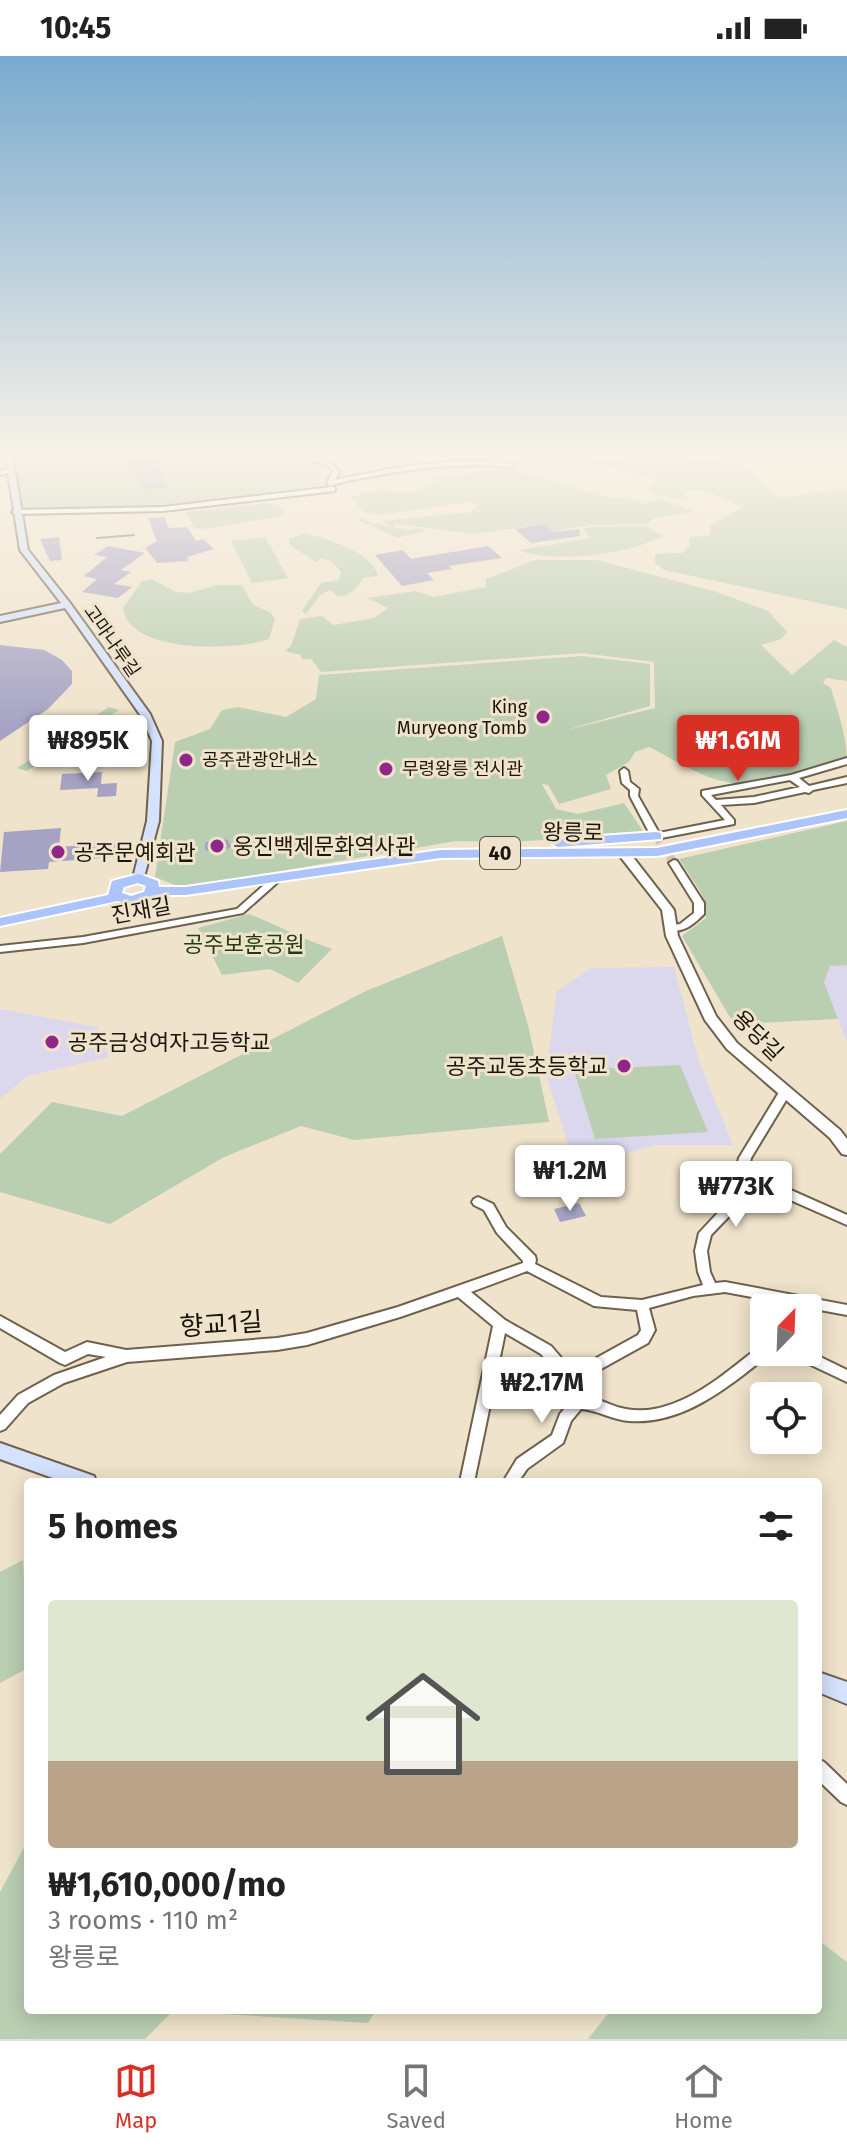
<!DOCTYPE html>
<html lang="en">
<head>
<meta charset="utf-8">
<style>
	:root { --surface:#fff; --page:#f6f6f6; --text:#222; --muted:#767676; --line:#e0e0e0; --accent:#d93025 }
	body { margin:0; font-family:"Fira Sans","Noto Sans KR",sans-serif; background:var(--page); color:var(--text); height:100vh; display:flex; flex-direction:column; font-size:30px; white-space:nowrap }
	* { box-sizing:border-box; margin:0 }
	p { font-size:26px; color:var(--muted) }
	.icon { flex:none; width:44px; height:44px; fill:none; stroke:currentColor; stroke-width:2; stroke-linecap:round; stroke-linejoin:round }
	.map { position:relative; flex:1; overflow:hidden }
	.drawer { position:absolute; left:24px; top:1422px; width:798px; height:536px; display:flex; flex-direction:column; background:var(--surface); border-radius:8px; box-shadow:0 4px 20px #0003 }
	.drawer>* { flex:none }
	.needle { width:52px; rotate:23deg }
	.tools { position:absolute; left:750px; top:1238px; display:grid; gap:16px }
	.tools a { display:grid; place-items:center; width:72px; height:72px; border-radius:8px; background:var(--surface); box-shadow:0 4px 20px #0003; font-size:40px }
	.price { position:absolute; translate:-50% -68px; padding:0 18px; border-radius:8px; background:#fff; color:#222; font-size:26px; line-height:52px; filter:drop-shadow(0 2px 4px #0008) }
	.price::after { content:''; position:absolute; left:50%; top:48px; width:24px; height:18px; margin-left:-12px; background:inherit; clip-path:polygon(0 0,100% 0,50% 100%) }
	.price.on { background:var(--accent); color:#fff }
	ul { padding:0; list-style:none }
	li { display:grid; align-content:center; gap:16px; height:424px; padding:0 24px }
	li+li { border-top:2px solid var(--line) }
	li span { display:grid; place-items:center; height:248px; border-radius:8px; color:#555 }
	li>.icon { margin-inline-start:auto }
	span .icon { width:144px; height:144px; fill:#fffc; stroke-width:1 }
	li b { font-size:34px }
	h2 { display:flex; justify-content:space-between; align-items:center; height:96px; padding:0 24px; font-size:34px }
	.status { display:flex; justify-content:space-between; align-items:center; height:56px; padding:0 40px; background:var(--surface); direction:ltr }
	.status svg { height:22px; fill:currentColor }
	.dock { display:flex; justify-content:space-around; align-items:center; height:112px; border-top:2px solid var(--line); background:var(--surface); font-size:22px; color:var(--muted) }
	.dock a { display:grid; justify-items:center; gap:4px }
	.dock .on { color:var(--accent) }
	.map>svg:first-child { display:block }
</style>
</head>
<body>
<div class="status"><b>10:45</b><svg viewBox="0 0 49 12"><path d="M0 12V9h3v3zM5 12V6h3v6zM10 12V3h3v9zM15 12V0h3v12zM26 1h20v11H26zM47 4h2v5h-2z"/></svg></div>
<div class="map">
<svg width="847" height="1983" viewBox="0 0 847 1983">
	<rect width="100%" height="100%" fill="#f0e3cb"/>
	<path fill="#dbd8ed" d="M830,909H847V987L824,926Z
		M674,911L698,1002L733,1089H656L575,1111L546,1018L557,935L591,912Z
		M0,953L97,971L109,1001L28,1020L0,1043Z"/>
	<path fill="#baceb2" d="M17,397H278L289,401L282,405L301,409L315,406L323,411L319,420L321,429L153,451L34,454L21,450L14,398Z
		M554,397L655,410L732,400L779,442L847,432V553L664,514L655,507V498L682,497L690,490L689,481L709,480L711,469L743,451L706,434L683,435L687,443L658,439L649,433L658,424L612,411L535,409Z
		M504,412L616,443L625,441L643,448L662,443L694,455L652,463L648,468L590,469L554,475L544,468L474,478L396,468L394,472H387L409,473L403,476L420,472L425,475L397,482L359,464L363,462L370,467L389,470L382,465L471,456L478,450L469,446L380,459L363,456L352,441L375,434L412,436L434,428L436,422Z
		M268,447L279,449L284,460L203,473L194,472L186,456Z
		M647,470L664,481C651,484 640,491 628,493C597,500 547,506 519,494L591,482L583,473L589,471Z
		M305,477C329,483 373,497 378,520L363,522C358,532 349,541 337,540L331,534L320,539L306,558L302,555L321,527L339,524L341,516L331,505L322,502L316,506L290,489L289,483Z
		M265,481L288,522L252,527L231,485Z
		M535,504H597L717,536L768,555L787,576L781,583L761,589L792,619L834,584L847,591V625L826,622L823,627L831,632C839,661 847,679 847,709C804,721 756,737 711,722C690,714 669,701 649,691L635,696L629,706L606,719L611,733L559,748L548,729L542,728L556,753L578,758L624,747L645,778L506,786L456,785L182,832L155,821L175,686L210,673L222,654L238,651L286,661L316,643L319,619L582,600L650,608V650L562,675L655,652L654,606L582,597L321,616L311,603H302L301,599L285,595L291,590L300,563L322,560L333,569L374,562L388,552L367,542L416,535L433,541L486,531V523Z
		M151,523L176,536L188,537L219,529H242L253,549L270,556L275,563L269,583C236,595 128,598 123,552L142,525Z
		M109,651L119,654L27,715L17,712Z
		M847,765V909L830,910L824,926L838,963L734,968L682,880L706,862L702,838L679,803Z
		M249,858C277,869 303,883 332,893L298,927L270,913L222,919L198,872Z
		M502,880L528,969L549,1066L354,1084L301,1070L224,1101L110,1168L0,1136V1098L52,1046L122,1060L366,935Z
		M680,1009L708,1076L595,1083L574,1014Z
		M23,1504L28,1612L0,1627V1516Z
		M28,1784V1954H376L368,1967L173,1955L145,1983H0V1836Z
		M818,1884L847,1906V1983H588L611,1954H818Z"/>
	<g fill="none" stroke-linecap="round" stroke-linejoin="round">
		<path stroke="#58727b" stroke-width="2" d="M97,482L134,479"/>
	</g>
	<path fill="#a5a2c4" d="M153,399L169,431L143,434L126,402Z
		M164,461L169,472L187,471L196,485L203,483L214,493L187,501L188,505L157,507L145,492L157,485L148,462Z
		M545,468L554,476L579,473L580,480L531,487L515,473Z
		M59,481L62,504L50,505L40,483Z
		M108,490L145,497L121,514L131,516L114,528L132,531L118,542L82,536L97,523L84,520L107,501L94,499Z
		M488,490L502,502L449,510L452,513L427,517L434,524L402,530L375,499L403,494L411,503Z
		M0,589L44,594L62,604L72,615V628L48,653L0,685Z
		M102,716L101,728L117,727L116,740L97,741L98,732L60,734L62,718Z
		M61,772L59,791L115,787V801L49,806L48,813L0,816L4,776Z
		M217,782L228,784L231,791L218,797L205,794V787Z
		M579,1147L586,1160L560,1166L554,1153Z"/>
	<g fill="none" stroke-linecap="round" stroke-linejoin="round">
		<path stroke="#d0c4af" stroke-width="8" stroke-dasharray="8 4" stroke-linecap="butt" d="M656,780L674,807"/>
		<defs>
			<path id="minor" d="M278,397H287L324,404L336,397H342L330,406L339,415L335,424C382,414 430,404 478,405C490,405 504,405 515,409L512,411C465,407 419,411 373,420C359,423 343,425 330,430L327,427L333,415L326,408Z
				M11,413L14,415L13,416L0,419V415Z
				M847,702V708L799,722L809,730L847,721V727L813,734L809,737L805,736L754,747L721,749L734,764V768L656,783L651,780L630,740V734L622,727L620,715L624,712L628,715L630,726L639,733L638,740L659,777L725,764L702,739V735L791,719ZM790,724L800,731L754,741L716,744L711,739Z
				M674,804L677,805L704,847V858C693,869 680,880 665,872L666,870L680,868L694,857V847L669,807Z
				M276,820L281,823L279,825L243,857L83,887L0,896V890L83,881L237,853L273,821Z
				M785,1032L791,1036L751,1102L748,1115L847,1159V1169L745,1124L737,1152L711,1179L707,1195L710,1216L715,1227L725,1226L847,1249V1259L771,1245V1252H764V1296H768L766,1301C726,1333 682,1369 629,1365C612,1364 598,1354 581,1353L571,1365L563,1387L527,1413L518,1426H503L517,1403L552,1379L560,1358L572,1343L577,1341L541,1298L505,1277L474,1426H460L493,1270L458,1241L400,1261L307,1289L277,1294L127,1306L64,1327L28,1347L5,1373L0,1375V1359L18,1339L54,1319L106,1301L88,1298L65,1309L60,1307L0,1272V1260L65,1296L87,1286L126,1294L277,1282L307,1277L398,1251L523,1207V1205L497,1177L484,1154L474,1149L472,1146L474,1143L478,1141L493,1148L506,1171L535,1200L536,1204L535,1208L601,1241L642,1244L703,1229L698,1216L695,1195L699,1177L727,1147L739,1102L781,1033ZM527,1215L594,1250L637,1254L641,1274L638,1279L591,1305L582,1326L551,1290L505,1264L471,1236ZM725,1236L757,1242L758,1281L755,1294C717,1324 665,1370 612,1349C604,1346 597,1344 591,1337L601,1313L648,1287L655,1274L649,1252L693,1240Z
				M808,1295L847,1314V1326L792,1300L790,1296Z
				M818,1703L824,1706L847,1728V1749L841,1746L818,1724Z"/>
			<path id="tertiary" d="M332,431H335V435L163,455L16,458L12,456L16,454L163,451Z
				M625,795L629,796L674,854L678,880L716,960L737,987L840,1074L847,1083V1099L842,1098L830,1082L727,993L705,964L666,880L662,854L619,799Z"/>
			<path id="secondary" d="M5,397H12L28,494L70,547L150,658L162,685L159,765L143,825L139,826L133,822L147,765L152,685L141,660L65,552L0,566V560L61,547L20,494Z
				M0,1387L94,1420L96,1426H64L0,1403Z
				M818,1616L847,1626V1648L818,1636Z"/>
			<path id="primary" d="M847,754V762L657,800L440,802L186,839H157L131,849L118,845L0,870V862L108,839L112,825L139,818L158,825L159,831H186L440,794L657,792ZM138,827L146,830L144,836L131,840L122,837L124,831Z
				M656,776L661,777V783L558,791L551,787L558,783Z"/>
		</defs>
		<use href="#minor" stroke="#6e624e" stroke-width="4"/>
		<use href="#tertiary" stroke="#6e624e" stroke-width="4"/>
		<use href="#secondary" stroke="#6e624e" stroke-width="4"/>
		<use href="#primary" stroke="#fff" stroke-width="4"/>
		<use href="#minor" fill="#fff" fill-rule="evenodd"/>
		<use href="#tertiary" fill="#fff" fill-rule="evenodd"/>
		<use href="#secondary" fill="#d5e2fd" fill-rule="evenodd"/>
		<use href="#primary" fill="#acc4fa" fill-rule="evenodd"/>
	</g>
	<linearGradient id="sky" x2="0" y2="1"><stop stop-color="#79aacf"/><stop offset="0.59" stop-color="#f8f2e8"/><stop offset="1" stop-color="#f8f2e8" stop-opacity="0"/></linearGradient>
	<rect width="847" height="674" fill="url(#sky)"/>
	<g fill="#90268a" stroke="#f0e3cb" stroke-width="3">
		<circle cx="543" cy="661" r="8"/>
		<circle cx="186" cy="704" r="8"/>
		<circle cx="386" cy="713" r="8"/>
		<circle cx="217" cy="790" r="8"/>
		<circle cx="58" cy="796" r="8"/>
		<circle cx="52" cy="986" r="8"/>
		<circle cx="624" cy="1010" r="8"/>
	</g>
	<g text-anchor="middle" stroke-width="6" stroke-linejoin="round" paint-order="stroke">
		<g font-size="18" fill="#1a160e" stroke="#f0e3cb">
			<text transform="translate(112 585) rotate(55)" y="6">고마나루길</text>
		</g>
		<g font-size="18" fill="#1a160e" stroke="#f0e3cb" text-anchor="start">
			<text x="527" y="657" text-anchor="end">King<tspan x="527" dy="21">Muryeong Tomb</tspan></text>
			<text x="202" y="710">공주관광안내소</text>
			<text x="402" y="719">무령왕릉 전시관</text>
		</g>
		<rect fill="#f0e3cb" stroke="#5a5447" stroke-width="2" x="480" y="781" width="40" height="32" rx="6"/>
		<g font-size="20" font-weight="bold" fill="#1a160e">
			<text x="500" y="804">40</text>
		</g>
		<g font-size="22" fill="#1a160e" stroke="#f0e3cb">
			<text transform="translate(573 776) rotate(1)" y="8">왕릉로</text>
			<text transform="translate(141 854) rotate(-10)" y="8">진재길</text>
			<text transform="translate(758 979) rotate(45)" y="8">용당길</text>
		</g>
		<g font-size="22" fill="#1a160e" stroke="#f0e3cb" text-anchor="start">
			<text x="233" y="798">웅진백제문화역사관</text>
			<text x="74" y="804">공주문예회관</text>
			<text x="68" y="994">공주금성여자고등학교</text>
			<text x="608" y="1018" text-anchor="end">공주교동초등학교</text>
		</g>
		<g font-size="22" fill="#1e3c10" stroke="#f0e3cb">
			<text x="244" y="896">공주보훈공원</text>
		</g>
		<g font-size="26" fill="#1a160e" stroke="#f0e3cb">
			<text transform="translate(221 1268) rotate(-4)" y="9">향교1길</text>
		</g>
	</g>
</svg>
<div class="tools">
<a><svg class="needle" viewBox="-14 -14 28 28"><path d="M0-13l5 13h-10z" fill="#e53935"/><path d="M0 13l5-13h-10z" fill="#767676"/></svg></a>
<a><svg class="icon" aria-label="locate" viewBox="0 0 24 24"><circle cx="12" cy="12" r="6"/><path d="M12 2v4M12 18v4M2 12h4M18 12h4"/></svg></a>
</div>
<b class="price" style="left:88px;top:727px">₩895K</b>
<b class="price on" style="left:738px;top:727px">₩1.61M</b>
<b class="price" style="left:570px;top:1157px">₩1.2M</b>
<b class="price" style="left:736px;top:1173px">₩773K</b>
<b class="price" style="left:542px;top:1369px">₩2.17M</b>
<section class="drawer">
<h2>5 homes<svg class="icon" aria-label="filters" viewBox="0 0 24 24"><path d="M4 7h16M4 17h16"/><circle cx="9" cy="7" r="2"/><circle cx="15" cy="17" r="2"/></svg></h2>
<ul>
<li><span style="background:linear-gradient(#dfe7d0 65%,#b9a48a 0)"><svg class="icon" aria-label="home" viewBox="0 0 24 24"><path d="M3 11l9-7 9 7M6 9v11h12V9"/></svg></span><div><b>₩1,610,000/mo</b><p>3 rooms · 110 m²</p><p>왕릉로</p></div></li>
</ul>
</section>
</div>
<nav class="dock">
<a class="on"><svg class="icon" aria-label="map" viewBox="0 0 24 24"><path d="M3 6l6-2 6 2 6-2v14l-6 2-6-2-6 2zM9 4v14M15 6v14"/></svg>Map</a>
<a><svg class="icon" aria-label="saved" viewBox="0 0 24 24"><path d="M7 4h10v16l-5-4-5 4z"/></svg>Saved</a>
<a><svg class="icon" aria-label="home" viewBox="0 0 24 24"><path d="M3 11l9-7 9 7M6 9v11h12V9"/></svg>Home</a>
</nav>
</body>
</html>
